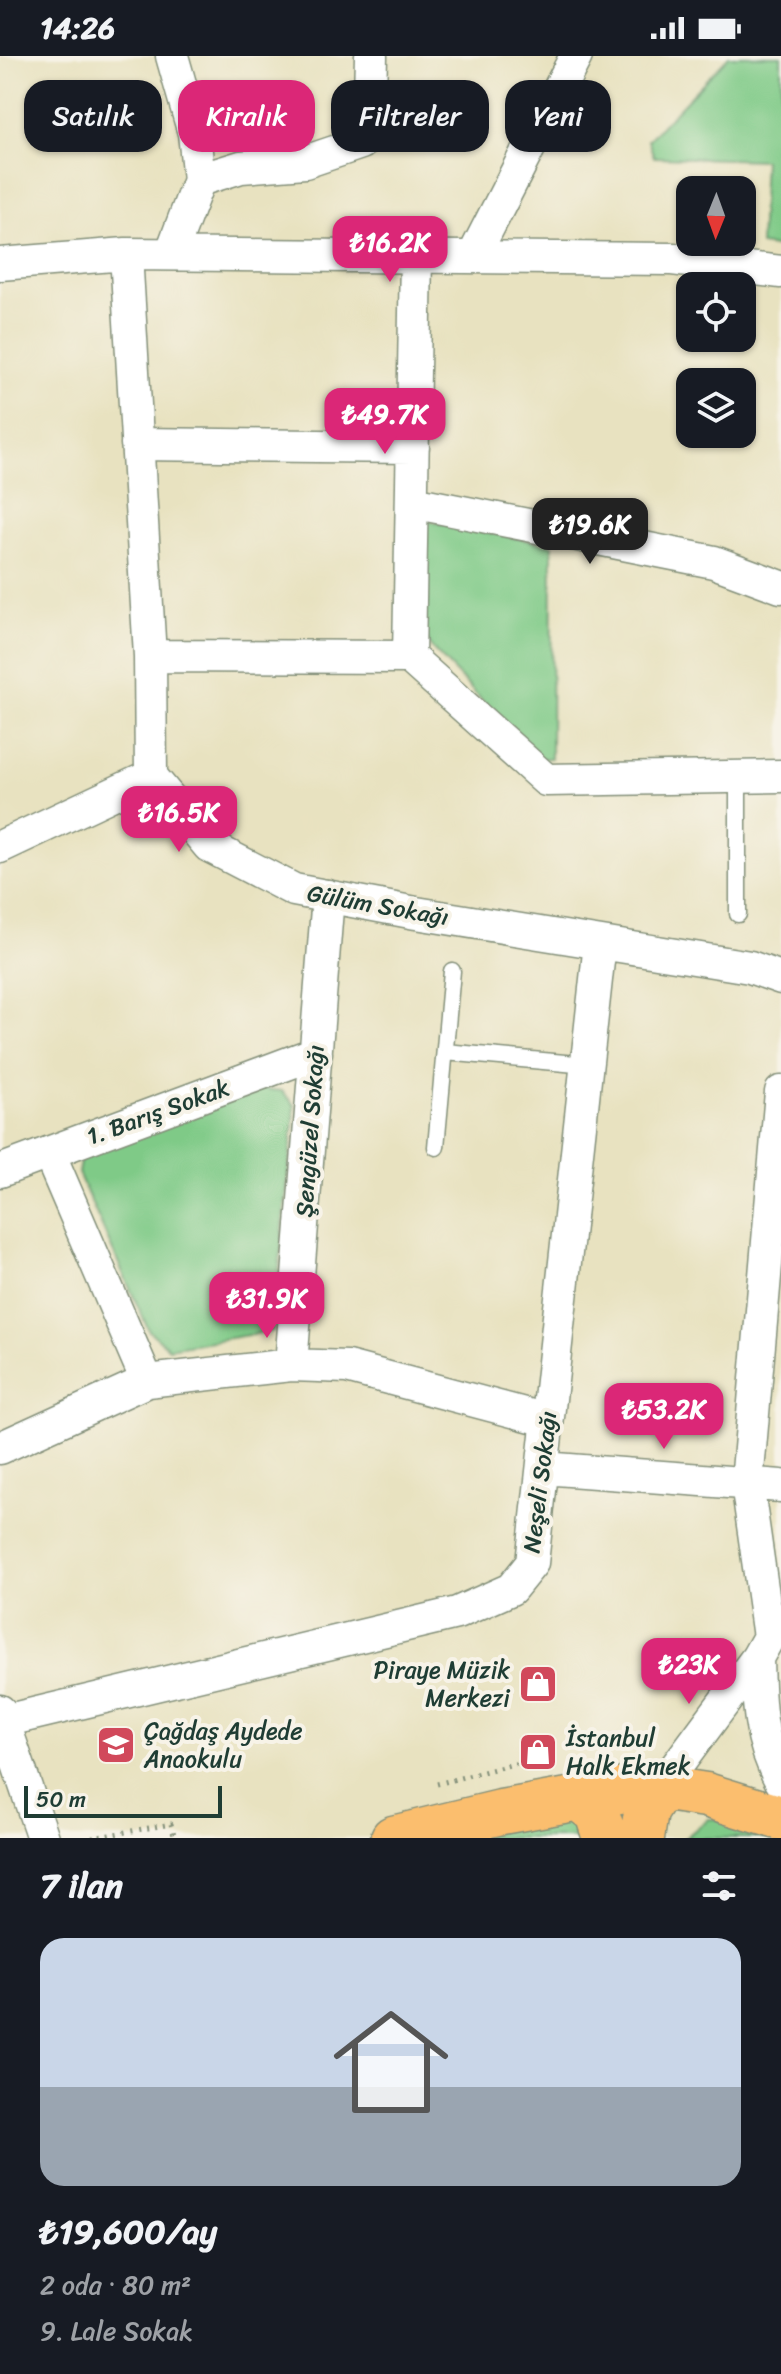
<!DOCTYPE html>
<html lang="tr">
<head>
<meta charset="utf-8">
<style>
	:root { --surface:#171b24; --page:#20242c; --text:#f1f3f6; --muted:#9ea1a6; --accent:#db2777 }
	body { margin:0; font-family:Sriracha,sans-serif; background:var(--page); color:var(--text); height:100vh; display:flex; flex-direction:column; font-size:30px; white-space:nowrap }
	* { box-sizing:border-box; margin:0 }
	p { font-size:26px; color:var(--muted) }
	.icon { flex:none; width:44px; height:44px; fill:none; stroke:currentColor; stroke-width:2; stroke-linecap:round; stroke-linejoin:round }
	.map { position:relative; height:1782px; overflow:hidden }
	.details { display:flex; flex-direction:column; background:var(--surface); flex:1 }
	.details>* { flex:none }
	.guide { position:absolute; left:24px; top:24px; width:734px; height:72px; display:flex; gap:16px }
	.needle { width:52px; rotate:181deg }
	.fabs { position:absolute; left:676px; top:120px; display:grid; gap:16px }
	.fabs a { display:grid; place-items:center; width:80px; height:80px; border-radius:16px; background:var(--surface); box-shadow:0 2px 6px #0004; font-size:40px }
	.scale { position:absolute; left:24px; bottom:20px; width:198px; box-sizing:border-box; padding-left:8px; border:4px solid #1f3d34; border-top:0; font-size:22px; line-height:28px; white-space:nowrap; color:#1f3d34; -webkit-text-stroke:6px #f7f3e8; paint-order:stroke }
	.price { position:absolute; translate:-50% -68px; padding:0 18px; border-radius:16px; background:var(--accent); color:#fff; font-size:26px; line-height:52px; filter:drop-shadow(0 2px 4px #0008) }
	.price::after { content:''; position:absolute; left:50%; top:48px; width:24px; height:18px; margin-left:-12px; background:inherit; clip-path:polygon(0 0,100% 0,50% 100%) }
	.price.active { background:#222; color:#fff }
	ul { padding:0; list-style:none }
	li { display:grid; align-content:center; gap:16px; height:424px; padding:0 40px }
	li span { display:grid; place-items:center; height:248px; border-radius:24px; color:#555 }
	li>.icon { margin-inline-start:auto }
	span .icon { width:144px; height:144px; fill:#fffc; stroke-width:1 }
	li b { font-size:34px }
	h2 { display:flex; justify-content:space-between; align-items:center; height:96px; padding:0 40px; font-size:34px }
	.tag { padding:0 28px; border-radius:24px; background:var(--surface); box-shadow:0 2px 6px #0004; font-size:28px; line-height:72px }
	.tag.active { background:var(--accent); color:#fff }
	.status { display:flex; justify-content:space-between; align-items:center; height:56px; padding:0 40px; background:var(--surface); direction:ltr }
	.status svg { height:22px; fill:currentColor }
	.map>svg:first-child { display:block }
</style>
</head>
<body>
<div class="status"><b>14:26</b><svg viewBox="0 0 49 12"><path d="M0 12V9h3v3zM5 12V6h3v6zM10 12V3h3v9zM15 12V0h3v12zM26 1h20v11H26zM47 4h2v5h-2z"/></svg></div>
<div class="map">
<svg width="781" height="1782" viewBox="0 0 781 1782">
	<rect width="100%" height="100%" fill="#f7f3e8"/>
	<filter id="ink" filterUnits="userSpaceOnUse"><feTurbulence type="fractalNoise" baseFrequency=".0125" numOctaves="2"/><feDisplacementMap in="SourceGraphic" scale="16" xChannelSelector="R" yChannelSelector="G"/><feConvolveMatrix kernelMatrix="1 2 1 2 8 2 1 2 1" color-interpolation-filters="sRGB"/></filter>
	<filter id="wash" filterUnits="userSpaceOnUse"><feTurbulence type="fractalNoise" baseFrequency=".006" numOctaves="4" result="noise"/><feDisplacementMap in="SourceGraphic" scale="32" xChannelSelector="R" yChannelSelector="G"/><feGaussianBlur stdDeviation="1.8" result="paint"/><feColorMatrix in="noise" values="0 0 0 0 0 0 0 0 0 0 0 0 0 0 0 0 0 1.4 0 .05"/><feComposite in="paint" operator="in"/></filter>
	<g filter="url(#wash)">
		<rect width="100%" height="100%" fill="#e8e2c0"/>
		<path fill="#7fca87" stroke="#4f845e" stroke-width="2" d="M729,0H781V192L760,189L764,104L654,101L648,84Z
			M423,464L552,489L551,702L538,703L430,590L420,564Z
			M255,1032L282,1035L295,1049L273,1275L169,1292L149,1275L78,1117L81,1100Z
			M576,1760L587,1782H465Z
			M708,1763H721L777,1782H685Z"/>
	</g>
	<g filter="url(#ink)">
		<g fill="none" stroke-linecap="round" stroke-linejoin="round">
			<defs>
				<path id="service" d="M738,858V721
					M445,996L587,1009
					M436,1091L452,915"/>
				<path id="minor" d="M199,124L241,111L305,106L361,87L370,39L371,0
					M126,198L150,600L151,720L209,790L294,834L416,857L750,911L781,922
					M171,198L199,124L194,77L172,0
					M473,201L576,0
					M0,208L126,198L672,203L781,216
					M137,388L413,391
					M412,446L714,506L781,531
					M150,600L409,601L546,724L781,720
					M409,601L416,200
					M0,791L151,720
					M49,1097L147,1325
					M0,1115L316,997
					M291,1309L328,840
					M0,1392L147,1325L291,1309L347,1311L547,1364
					M543,1412L781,1430
					M769,1581L747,1427L781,1036
					M757,1602C758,1647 759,1685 781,1725
					M0,1655L43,1782
					M4,1665L457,1557L511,1533L532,1507L600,887
					M662,1730L757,1602L779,1563"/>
				<path id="primary" d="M577,1741L597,1757L605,1782
					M393,1782L501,1756L647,1730L706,1739L781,1762
					M642,1782L646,1756L662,1730"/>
			</defs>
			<use href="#service" stroke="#84907a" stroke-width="19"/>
			<use href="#minor" stroke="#84907a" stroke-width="35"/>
			<use href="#primary" stroke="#84907a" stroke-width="47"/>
			<path stroke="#84907a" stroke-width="5" stroke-dasharray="2 6" stroke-linecap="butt" d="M437,1728L529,1704
				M92,1782L171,1768L175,1782"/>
			<use href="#service" stroke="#fff" stroke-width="16"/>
			<use href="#minor" stroke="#fff" stroke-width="32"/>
			<use href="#primary" stroke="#fbbe6e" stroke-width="44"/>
		</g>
	</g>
	<defs>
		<symbol id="shop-square" viewBox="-11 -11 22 22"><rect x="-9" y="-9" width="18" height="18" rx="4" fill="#d1495b" stroke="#f7f3e8"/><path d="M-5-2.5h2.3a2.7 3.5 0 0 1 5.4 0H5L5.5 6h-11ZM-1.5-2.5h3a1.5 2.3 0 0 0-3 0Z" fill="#fff"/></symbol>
		<symbol id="school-square" viewBox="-11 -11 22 22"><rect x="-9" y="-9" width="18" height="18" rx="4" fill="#d1495b" stroke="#f7f3e8"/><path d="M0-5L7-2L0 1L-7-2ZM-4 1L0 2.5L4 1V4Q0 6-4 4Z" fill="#fff"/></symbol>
	</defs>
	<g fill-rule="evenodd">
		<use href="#shop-square" x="516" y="1606" width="44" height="44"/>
		<use href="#school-square" x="94" y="1667" width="44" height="44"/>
		<use href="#shop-square" x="516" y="1674" width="44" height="44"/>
	</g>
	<g text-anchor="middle" stroke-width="8" stroke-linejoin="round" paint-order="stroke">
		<g font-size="24" fill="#1f3d34" stroke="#f7f3e8">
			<text transform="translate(378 849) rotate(10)" y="8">Gülüm Sokağı</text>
			<text transform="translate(158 1056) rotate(-20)" y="8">1. Barış Sokak</text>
			<text transform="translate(310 1075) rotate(-86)" y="8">Şengüzel Sokağı</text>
			<text transform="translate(540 1426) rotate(-83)" y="8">Neşeli Sokağı</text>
		</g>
		<g font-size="24" fill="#1f3d34" stroke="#f7f3e8" text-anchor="start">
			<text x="510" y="1622" text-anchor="end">Piraye Müzik<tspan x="510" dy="28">Merkezi</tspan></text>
			<text x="144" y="1683">Çağdaş Aydede<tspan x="144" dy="28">Anaokulu</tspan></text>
			<text x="566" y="1690">İstanbul<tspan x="566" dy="28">Halk Ekmek</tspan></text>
		</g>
	</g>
</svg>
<div class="fabs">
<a><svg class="needle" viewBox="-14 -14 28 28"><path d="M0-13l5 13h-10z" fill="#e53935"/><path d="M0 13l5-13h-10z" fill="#9ea1a6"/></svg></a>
<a><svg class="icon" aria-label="locate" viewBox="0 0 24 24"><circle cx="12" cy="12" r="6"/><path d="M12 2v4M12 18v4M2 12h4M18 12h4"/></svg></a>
<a><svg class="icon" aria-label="layers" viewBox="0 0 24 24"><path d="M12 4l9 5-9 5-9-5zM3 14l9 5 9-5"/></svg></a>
</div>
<div class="scale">50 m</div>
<b class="price" style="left:390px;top:228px">₺16.2K</b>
<b class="price" style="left:385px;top:400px">₺49.7K</b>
<b class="price active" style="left:590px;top:510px">₺19.6K</b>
<b class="price" style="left:179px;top:798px">₺16.5K</b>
<b class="price" style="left:267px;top:1284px">₺31.9K</b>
<b class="price" style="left:664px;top:1395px">₺53.2K</b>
<b class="price" style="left:689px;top:1650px">₺23K</b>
<div class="guide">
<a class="tag">Satılık</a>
<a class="tag active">Kiralık</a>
<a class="tag">Filtreler</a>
<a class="tag">Yeni</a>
</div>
</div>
<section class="details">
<h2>7 ilan<svg class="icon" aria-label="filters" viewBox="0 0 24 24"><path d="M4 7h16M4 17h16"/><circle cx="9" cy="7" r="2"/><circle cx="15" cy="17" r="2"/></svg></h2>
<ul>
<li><span style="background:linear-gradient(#c9d6e8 60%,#9aa5b1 0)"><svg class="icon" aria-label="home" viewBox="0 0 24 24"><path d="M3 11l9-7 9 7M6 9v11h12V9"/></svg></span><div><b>₺19,600/ay</b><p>2 oda · 80 m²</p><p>9. Lale Sokak</p></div></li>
</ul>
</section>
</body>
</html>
